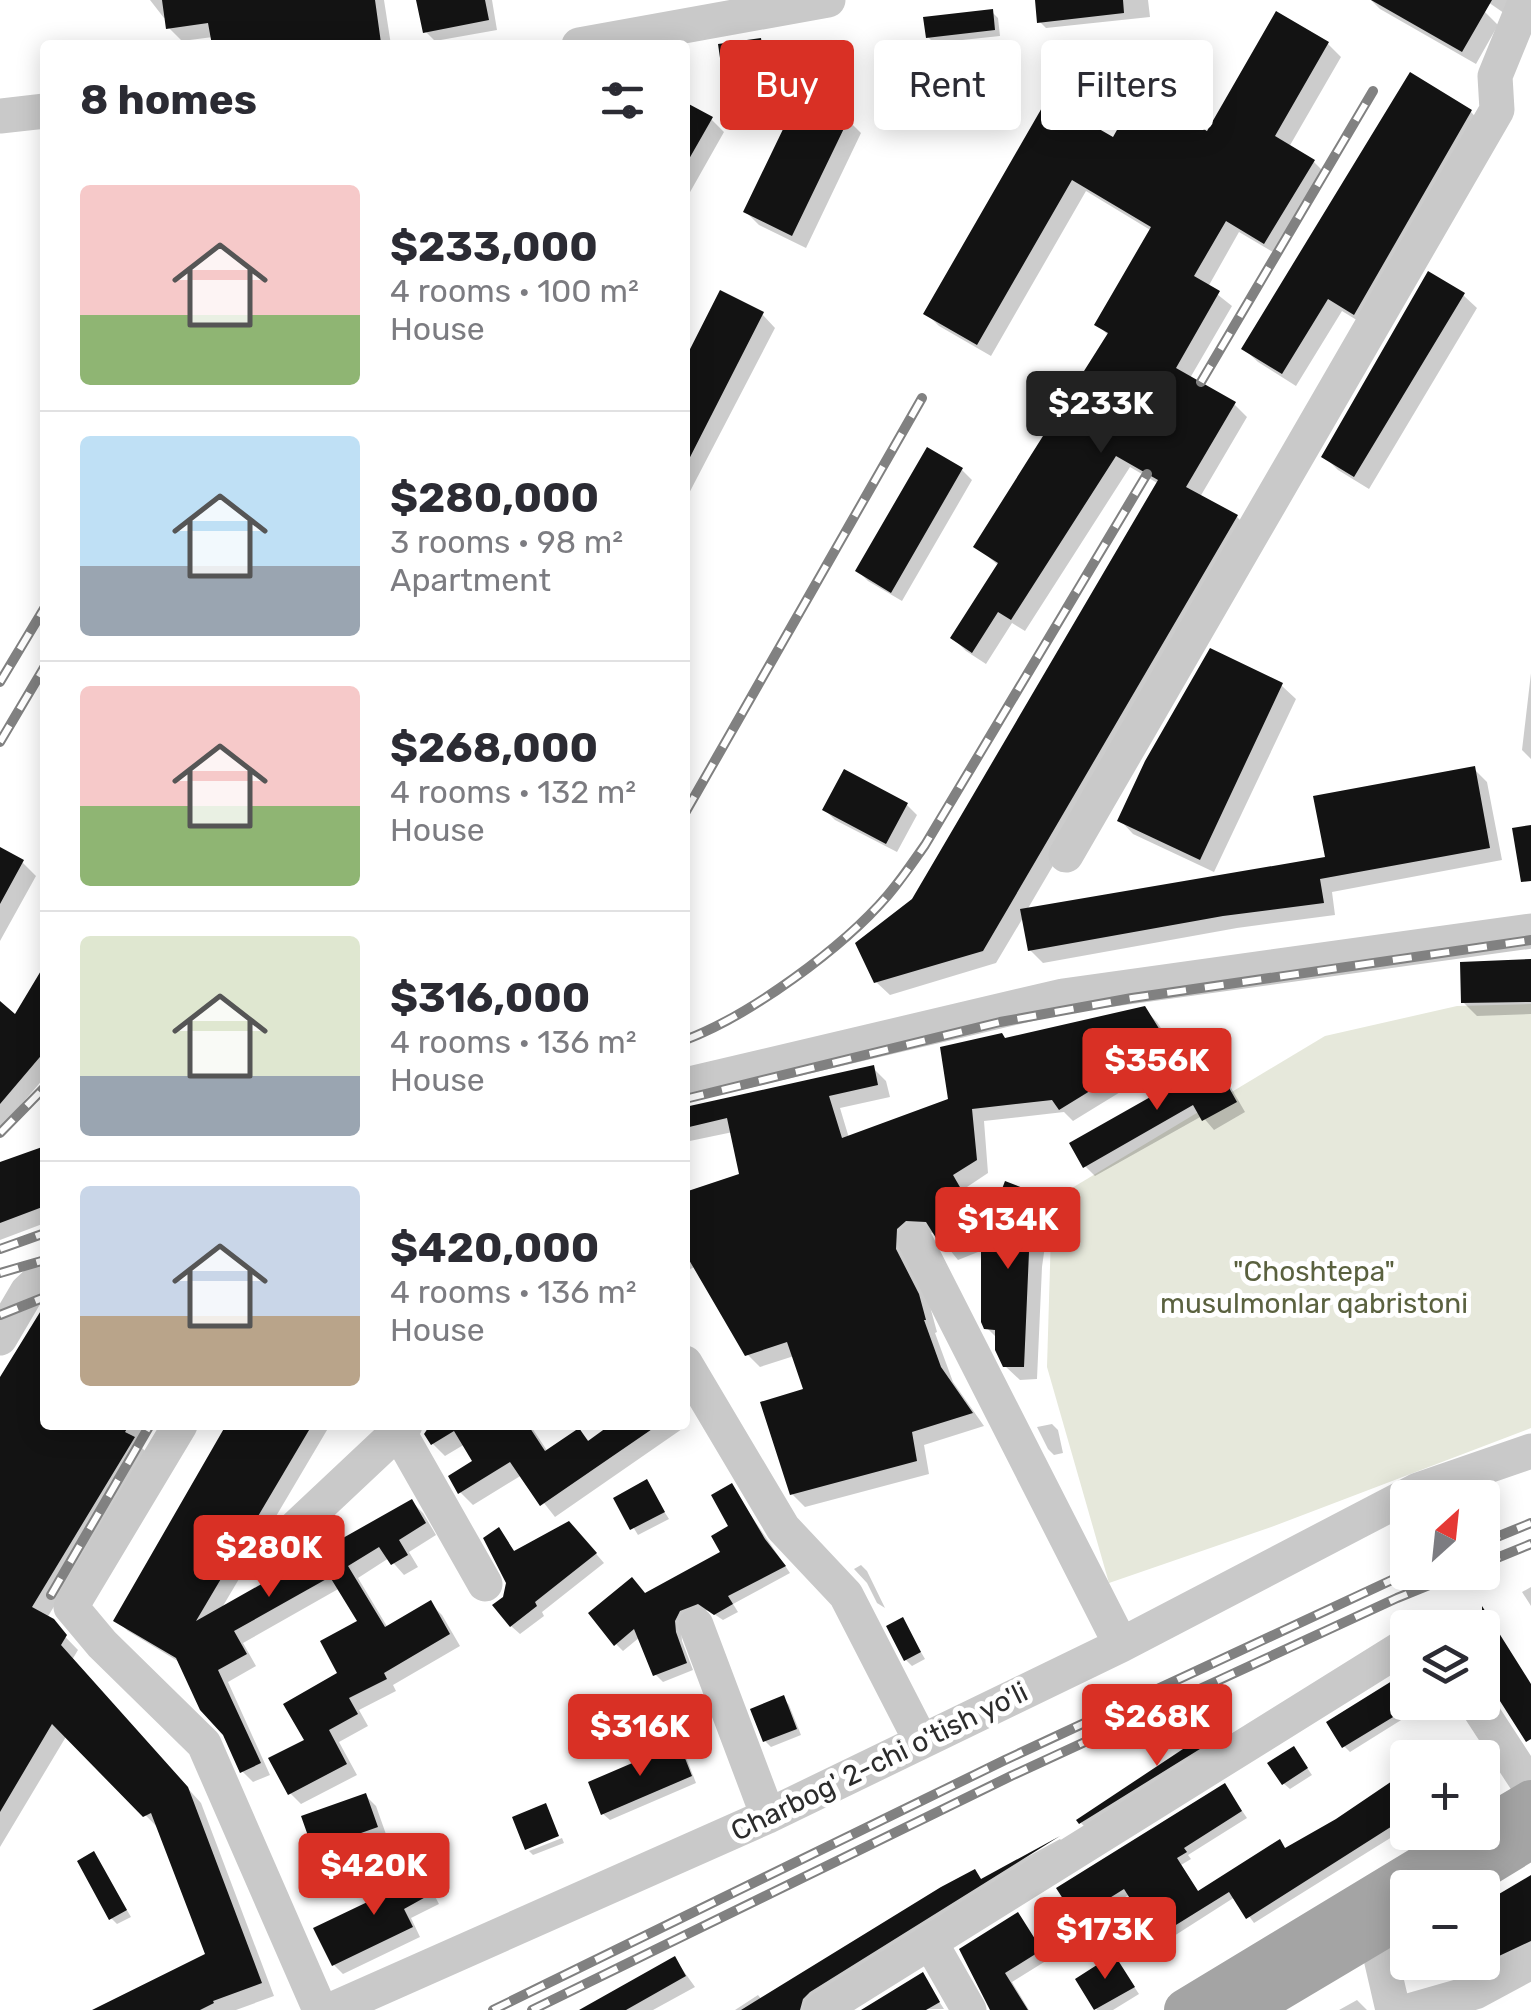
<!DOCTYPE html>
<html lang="en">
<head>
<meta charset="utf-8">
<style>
	:root { --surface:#fff; --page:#f2f2f3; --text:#2b2b33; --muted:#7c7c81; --line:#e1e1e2; --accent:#d93025 }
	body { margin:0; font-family:Rubik,sans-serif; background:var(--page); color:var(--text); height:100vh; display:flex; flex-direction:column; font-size:38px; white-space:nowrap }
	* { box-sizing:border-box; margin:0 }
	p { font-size:32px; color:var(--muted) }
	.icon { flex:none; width:55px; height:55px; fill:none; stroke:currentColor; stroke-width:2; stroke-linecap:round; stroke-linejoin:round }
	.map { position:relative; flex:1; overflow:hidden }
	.drawer { position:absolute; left:40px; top:40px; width:650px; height:1390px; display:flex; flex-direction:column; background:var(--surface); border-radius:10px; box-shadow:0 5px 25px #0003 }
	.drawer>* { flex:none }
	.banner { position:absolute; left:720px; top:40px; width:660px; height:90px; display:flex; gap:20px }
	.needle { width:65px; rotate:27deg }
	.fabs { position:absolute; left:1390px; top:1480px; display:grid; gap:20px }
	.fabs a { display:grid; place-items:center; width:110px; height:110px; border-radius:10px; background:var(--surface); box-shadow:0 5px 25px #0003; font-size:50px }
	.price { position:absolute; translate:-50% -85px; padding:0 22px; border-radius:10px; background:var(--accent); color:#fff; font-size:32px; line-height:65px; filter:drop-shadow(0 2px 5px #0008) }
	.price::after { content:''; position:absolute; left:50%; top:60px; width:30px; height:22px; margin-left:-15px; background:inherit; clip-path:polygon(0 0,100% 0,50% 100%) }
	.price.on { background:#222; color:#fff }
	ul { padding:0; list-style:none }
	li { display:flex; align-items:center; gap:30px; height:250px; padding:0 40px }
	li+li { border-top:2px solid var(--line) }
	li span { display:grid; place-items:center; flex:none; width:280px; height:200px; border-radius:10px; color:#555 }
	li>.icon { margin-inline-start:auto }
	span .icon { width:120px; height:120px; fill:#fffc; stroke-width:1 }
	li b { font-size:42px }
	h2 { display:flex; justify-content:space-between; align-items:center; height:120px; padding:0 40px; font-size:42px }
	.tag { padding:0 35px; border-radius:10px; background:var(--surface); box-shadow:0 5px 25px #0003; font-size:35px; line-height:90px }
	.tag.on { background:var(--accent); color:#fff }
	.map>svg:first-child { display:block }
</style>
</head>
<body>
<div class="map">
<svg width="1531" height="2010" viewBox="0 0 1531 2010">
	<rect width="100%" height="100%" fill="#fff"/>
	<path fill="#e6e8db" d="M1531,1004V1428L1274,1526L1109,1583L1047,1367L1052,1200L1325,1036L1457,1006Z"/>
	<path fill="#0003" d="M150,0H384L391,45H214L213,37L182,41L169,28L167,17L164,18Z
		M419,0H492L497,30L435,41L425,31Z
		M1060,0H1148L1150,17L1046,28L1040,22Z
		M1371,0H1465L1485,12L1498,25L1476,64L1380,9Z
		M1485,0H1524L1514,20Z
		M992,12L998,18L1000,36L934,43L928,37Z
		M1277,14L1328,44L1341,57L1289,147L1314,162L1327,175L1278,255L1239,232L1208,287L1232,306L1190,378L1234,404L1247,417L1200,497L1237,517L1250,530L1027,910L1328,859L1474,769L1487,782L1502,860L1332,892L1335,915L1237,928L1043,963L1030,950L1024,916L996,963L890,995L876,982L1159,484L1130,467L1025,631L1012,623L986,664L966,651L953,638L999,566L977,547L1109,336L1097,324L1152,231L1086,191L991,356L939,326L926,313L1113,140L1208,134Z
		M760,40L767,47L770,72L731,77L724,71Z
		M1411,76L1471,112L1484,126L1368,327L1342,311L1296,386L1258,362L1244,349Z
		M685,104L711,119L724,132L685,201Z
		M848,120L861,133L806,248L759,225L746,212Z
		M1463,295L1477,308L1369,489L1338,470L1324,456Z
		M762,314L775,328L685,501V363Z
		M962,470L972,480L902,601L868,581L858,571Z
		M1211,652L1282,686L1296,699L1214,872L1133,834L1120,820Z
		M1531,673V759L1522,750Z
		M907,805L917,815L897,852L835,820L825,810Z
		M0,850L22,862L36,876L0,941Z
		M1531,963V1014L1477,1016L1463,1002Z
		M45,969V1077L0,1129V1004L16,1018Z
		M1144,1009L1157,1022L1179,1056L1073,1121L1064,1112L984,1121L988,1173L964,1189L971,1202L979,1198L991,1210L992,1222L1037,1196L1050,1210L1042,1267L1037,1379L1020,1380L1005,1366L997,1338L986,1327L983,1250L958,1260L936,1233L920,1232L931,1310L937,1332L935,1333L953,1382L984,1426L924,1445L929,1474L805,1507L792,1494L806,1390L794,1356L760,1367L747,1354L696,1266L685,1272V1186L689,1193L742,1176L733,1132L685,1142V1110L873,1068L886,1081L890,1097L840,1108L849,1138L951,1101L1006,1040Z
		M1213,1064L1223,1074L1245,1112L1214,1130L1202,1116L1095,1176L1085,1166Z
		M45,1147V1223L0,1240V1164Z
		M45,1314V1425H150L139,1445L147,1453L47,1618L78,1650L72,1660L201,1803L274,1996L236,2010H98L209,1955L160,1830L67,1735L0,1847V1384Z
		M1052,1424L1058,1430L1063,1453L1054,1455L1048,1449L1037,1427Z
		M229,1425H330L220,1611L412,1502L423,1513L436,1535L409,1552L418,1567L404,1575L389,1558L358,1578L388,1628L430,1603L442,1615L460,1646L393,1685L396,1691L359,1710L368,1726L339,1742L357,1775L301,1804L290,1793L307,1741L340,1674L361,1622L340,1588L243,1643L256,1666L228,1682L270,1775L253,1782L242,1771L225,1733L181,1663L128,1631L116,1620Z
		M430,1425H530L548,1452L579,1431L590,1442L615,1425H680L682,1429L555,1517L522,1475L473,1505L460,1492L475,1462L465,1444L445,1456L433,1444Z
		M646,1483L669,1519L638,1535L616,1499Z
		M731,1486L790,1573L733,1604L738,1612L723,1620L708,1610L687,1618L681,1629L682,1641L693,1670L663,1682L655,1674L640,1637L623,1651L616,1644L646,1596L724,1553L731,1527Z
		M498,1531L516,1553L578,1533L604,1563L542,1612L544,1616L520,1634L511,1626L506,1598L509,1583Z
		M861,1565L867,1571L885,1608L877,1603L867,1583L854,1569Z
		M1531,1587V1606L1522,1592Z
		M902,1620L925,1659L912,1666L906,1660Z
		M783,1698L789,1705L801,1735L771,1747L765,1741Z
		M1408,1702H1430L1350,1752L1344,1746Z
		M1202,1736L1212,1751L1087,1829L1081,1823Z
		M1473,1742L1495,1771L1482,1779V1758H1448Z
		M678,1746L684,1752L696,1783L610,1820L603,1814Z
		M1294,1749L1312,1775L1290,1789L1283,1783Z
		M1408,1783V1827L1254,1923L1235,1897L1163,1943L1130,1894L1084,1923L1078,1917L1225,1786L1247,1818L1188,1855L1191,1859L1181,1865L1199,1893L1279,1842L1287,1850Z
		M366,1796L376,1806L387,1837L325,1859L315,1849Z
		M562,1838L564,1843L533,1855L529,1851Z
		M1060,1839L1064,1843L807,2010H735L758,1995L762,2000L974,1872L983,1881Z
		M94,1854L131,1917L117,1924L111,1918Z
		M411,1859L420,1868L439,1904L411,1918L420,1937L343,1974L334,1965L407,1886Z
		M1531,1879V1951L1477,1979L1464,1962H1482Z
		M1017,1915L1049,1959L1012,1982L1029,2010H993Z
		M1114,1957L1139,1994L1113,2010H1097L1078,1980Z
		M675,1959L695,1987L653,2010H585Z
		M922,1975L944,2009L866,2010Z
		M1357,2000L1367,2010H1339Z"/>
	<path fill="#131313" d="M162,0H375L381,43L212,45L208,23L166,29Z
		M416,0H485L489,20L423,33Z
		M1035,0H1123L1124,13L1037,23Z
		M1371,0H1492L1462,52Z
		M993,9L995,30L926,38L923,17Z
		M1276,11L1329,42L1275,136L1315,160L1264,244L1226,221L1194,276L1220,291L1176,368L1236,402L1186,487L1238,515L983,951L874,983L855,943L912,899L1158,480L1116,456L1011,620L998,612L972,653L950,638L998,563L973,547L1108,333L1094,325L1151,227L1072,180L977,345L923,314L1047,99L1113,137L1139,91L1207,131Z
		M761,38L765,66L722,72L718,44Z
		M1410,72L1472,110L1354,315L1328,299L1282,374L1241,349Z
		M800,94L849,118L792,236L743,212Z
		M685,102L713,117L685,166Z
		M1428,271L1465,293L1354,477L1321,457Z
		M720,290L764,312L685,467V359Z
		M927,447L963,468L891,593L855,571Z
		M1210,648L1283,683L1200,860L1117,821L1145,761Z
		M1475,766L1490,848L1320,879L1324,903L1223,916L1028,951L1020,909L1325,857L1313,796Z
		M844,769L908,803L886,844L822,810Z
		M1531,825V881L1521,882L1512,828Z
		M0,847L24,860L0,904Z
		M1531,959V1002L1461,1003L1460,962Z
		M45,964V1051L0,1104V1001L15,1014Z
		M1145,1006L1168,1043L1059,1110L1052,1100L972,1109L977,1160L953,1175L968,1201L979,1194L983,1233L943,1249L926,1222L906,1221L897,1229L896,1249L919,1294L926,1320H924L941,1367L973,1413L912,1432L917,1461L790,1495L760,1402L803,1389L787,1342L745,1356L685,1253V1192L739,1174L727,1118L685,1128V1107L874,1065L878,1085L829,1096L842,1138L948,1099L940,1047L1002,1033L1005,1038Z
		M1214,1061L1237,1102L1202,1121L1193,1105L1083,1168L1069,1143Z
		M45,1146V1206L0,1223V1162Z
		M1005,1181L1038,1194L1029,1252L1024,1367H1003L995,1350V1330L984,1329L981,1322V1245Z
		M45,1304V1425H129L125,1432L135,1437L32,1607L54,1619L67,1635L61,1645L188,1787L262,1983L213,2001L214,2003L200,2010H92L205,1954L151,1813L143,1817L52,1724L0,1812V1377Z
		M226,1425H312L196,1621L412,1499L426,1523L399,1540L408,1555L391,1565L379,1547L348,1566L385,1627L431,1600L450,1634L384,1673L387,1679L349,1698L358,1714L329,1730L347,1764L288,1795L268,1758L304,1740L283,1704L337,1673L320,1641L357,1621L330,1577L234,1631L247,1654L218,1670L261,1763L240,1773L223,1735L200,1710L176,1658L113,1621Z
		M430,1425H528L545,1451L579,1428L588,1441L610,1425H658L540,1506L510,1462L458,1494L448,1476L472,1461L454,1431L431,1445L424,1434Z
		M647,1479L665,1512L630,1530L613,1498Z
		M732,1483L765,1539L786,1566L728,1596L733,1604L714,1615L698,1604L680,1611L675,1621L676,1632L687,1663L653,1676L634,1629L614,1646L588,1613L632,1577L645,1593L720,1552L711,1536L728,1526L711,1495Z
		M569,1521L597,1553L535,1602L537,1606L510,1627L492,1605L503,1597L506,1583L483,1538L499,1527L514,1551Z
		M1482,1606L1531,1684V1739L1526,1742L1493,1690L1482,1682Z
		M903,1617L921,1652L904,1661L886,1626Z
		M1408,1671V1708L1342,1748L1326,1722Z
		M784,1695L797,1729L763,1742L750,1709Z
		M1196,1726L1208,1744L1079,1824L1076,1820L1183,1749L1176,1739Z
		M679,1743L692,1776L601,1815L588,1782Z
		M1294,1746L1308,1768L1282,1785L1267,1763Z
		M1401,1775L1408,1786V1816L1246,1919L1229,1892L1155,1938L1124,1889L1076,1919L1056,1888L1225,1783L1242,1811L1184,1848L1187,1852L1177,1858L1198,1891L1280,1839L1285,1848L1336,1819Z
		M366,1793L378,1827L313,1850L301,1816Z
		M546,1803L559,1836L525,1850L512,1817Z
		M1060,1836L810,1992L803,1999L800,2010H741L941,1887L975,1869L981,1879Z
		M94,1851L127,1910L109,1920L77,1861Z
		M411,1856L431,1894L404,1909L413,1927L332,1966L313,1928L403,1885L393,1866Z
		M1531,1875V1941L1482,1964V1904Z
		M1018,1912L1042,1950L1005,1973L1028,2010H990L959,1949Z
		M1114,1954L1135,1987L1094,2010L1075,1979Z
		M675,1956L686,1976L626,2010H579Z
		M923,1972L940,2002L926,2010H861Z"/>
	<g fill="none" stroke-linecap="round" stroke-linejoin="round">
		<path stroke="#c9c9c9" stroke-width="35" d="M579,45L828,0
			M0,116L45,111
			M1066,855L1497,110L1495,76L1526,0
			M685,1085L1063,996L1531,931
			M915,1240L1121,1645
			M0,1338L27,1292L45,1275
			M685,1363L783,1528L846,1595L921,1741
			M180,1425L71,1607L102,1644L204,1744L320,2010
			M397,1429L485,1584
			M289,1534L405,1425
			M696,1625L768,1816
			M1475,1702L1531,1788
			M1375,1932L1393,2010
			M930,1942L969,2010
			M331,2010L768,1816L1121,1645L1418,1490L1531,1451
			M821,2010L1408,1644
			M1412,2010L1475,1992L1531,1962"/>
		<path stroke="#a4a4a4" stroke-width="42" d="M1482,1830L1531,1801
			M1449,1888L1531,1838
			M1185,2010L1479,1832
			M1245,2010L1408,1913"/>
		<defs>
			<path id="rail" d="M1201,382L1373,91
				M0,682L45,607
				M0,742L45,666
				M685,813L922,398
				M685,1040C749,1016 843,948 888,895C901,880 913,862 925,845L1147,474
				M685,1099L1000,1022L1132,998L1531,940
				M0,1133L45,1087
				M0,1249L45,1233
				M0,1273L45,1260
				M0,1315L45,1297
				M1482,1543L1531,1523
				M1482,1564L1531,1544
				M51,1595L150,1425
				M493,2010L1005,1760L1409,1572
				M532,2010L1011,1776L1397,1598L1461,1572"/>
		</defs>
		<use href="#rail" stroke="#818181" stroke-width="10"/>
		<use href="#rail" stroke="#fff" stroke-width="6" stroke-dasharray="19" stroke-linecap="butt"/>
	</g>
	<g text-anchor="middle" stroke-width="10" stroke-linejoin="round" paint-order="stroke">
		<g font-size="28" fill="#5a613f" stroke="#fff">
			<text x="1314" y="1281">"Choshtepa"<tspan x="1314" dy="32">musulmonlar qabristoni</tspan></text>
		</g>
		<g font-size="28" fill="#2c2c2c" stroke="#fff">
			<text transform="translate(879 1761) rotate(-26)" y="10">Charbog' 2-chi o'tish yo'li</text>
		</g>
	</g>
</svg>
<div class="fabs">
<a><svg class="needle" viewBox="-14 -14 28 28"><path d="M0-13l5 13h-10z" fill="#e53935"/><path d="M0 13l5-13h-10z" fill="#7c7c81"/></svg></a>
<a><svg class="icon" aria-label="layers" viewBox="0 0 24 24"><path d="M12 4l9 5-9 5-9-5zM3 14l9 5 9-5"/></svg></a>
<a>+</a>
<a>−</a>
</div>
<b class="price on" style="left:1101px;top:456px">$233K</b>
<b class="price" style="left:1157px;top:1113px">$356K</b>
<b class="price" style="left:1008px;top:1272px">$134K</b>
<b class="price" style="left:269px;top:1600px">$280K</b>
<b class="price" style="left:1157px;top:1769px">$268K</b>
<b class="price" style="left:640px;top:1779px">$316K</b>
<b class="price" style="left:374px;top:1918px">$420K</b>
<b class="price" style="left:1105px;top:1982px">$173K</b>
<div class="banner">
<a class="tag on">Buy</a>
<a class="tag">Rent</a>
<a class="tag">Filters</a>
</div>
<section class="drawer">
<h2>8 homes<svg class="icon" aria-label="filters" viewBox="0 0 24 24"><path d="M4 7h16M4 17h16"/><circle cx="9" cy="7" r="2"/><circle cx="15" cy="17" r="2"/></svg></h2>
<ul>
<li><span style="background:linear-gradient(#f6c9c9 65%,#8fb573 0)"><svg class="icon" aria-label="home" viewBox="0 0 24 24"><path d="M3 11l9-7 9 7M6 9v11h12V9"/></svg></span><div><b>$233,000</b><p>4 rooms · 100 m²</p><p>House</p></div></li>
<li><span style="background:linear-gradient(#bfe0f5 65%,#9aa5b1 0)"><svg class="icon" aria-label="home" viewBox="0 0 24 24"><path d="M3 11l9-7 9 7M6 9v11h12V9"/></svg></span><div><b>$280,000</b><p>3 rooms · 98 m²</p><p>Apartment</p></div></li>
<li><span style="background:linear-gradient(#f6c9c9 60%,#8fb573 0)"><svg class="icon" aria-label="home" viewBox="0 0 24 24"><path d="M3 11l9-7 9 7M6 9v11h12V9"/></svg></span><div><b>$268,000</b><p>4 rooms · 132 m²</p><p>House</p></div></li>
<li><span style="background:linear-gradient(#dfe7d0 70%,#9aa5b1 0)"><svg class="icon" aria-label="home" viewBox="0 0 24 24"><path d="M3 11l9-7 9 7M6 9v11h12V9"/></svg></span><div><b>$316,000</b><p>4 rooms · 136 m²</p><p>House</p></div></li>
<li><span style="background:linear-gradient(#c9d6e8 65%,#b9a48a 0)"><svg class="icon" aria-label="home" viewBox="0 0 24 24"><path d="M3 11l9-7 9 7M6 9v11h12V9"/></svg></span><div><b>$420,000</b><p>4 rooms · 136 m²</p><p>House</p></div></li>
</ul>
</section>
</div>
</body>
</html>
